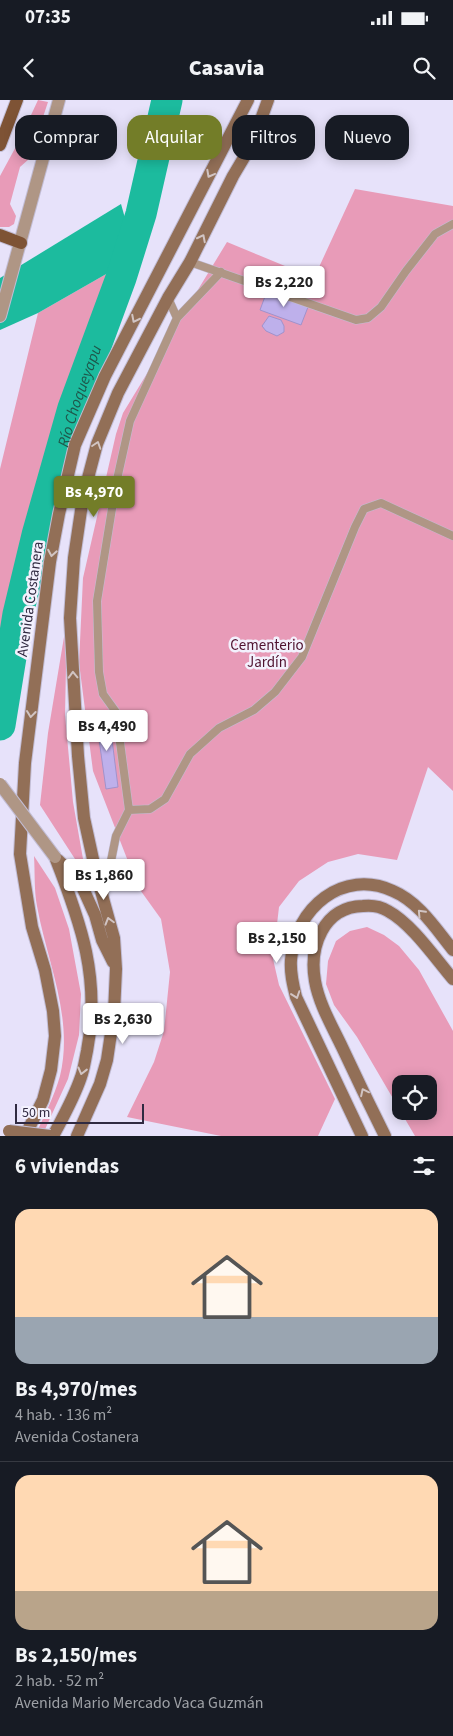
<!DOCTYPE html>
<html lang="es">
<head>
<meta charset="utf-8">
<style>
	:root { --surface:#171b24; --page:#20242c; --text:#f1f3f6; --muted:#9ea1a6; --line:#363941; --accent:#737d28 }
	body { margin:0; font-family:"Source Sans 3",sans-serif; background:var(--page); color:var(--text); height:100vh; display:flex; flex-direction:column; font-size:19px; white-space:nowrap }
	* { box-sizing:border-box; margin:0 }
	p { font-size:16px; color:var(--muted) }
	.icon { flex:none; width:28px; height:28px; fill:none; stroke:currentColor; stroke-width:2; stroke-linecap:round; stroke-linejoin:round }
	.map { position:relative; height:1036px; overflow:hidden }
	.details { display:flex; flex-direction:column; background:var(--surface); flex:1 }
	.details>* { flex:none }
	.guide { position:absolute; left:15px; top:15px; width:424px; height:45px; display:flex; gap:10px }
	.controls { position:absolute; left:392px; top:975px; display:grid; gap:10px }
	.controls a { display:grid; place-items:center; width:45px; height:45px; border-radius:10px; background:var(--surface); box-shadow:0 2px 12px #0003; font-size:25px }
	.scale { position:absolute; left:15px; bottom:12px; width:129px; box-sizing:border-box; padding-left:5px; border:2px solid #302a41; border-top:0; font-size:14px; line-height:18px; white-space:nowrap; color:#302a41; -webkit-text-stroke:4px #f3f1fd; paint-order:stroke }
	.price { position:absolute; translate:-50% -42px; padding:0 11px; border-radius:5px; background:#fff; color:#222; font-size:16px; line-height:32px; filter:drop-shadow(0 1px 2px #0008) }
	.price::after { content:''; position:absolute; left:50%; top:30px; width:15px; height:11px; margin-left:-8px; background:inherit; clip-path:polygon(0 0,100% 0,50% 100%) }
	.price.selected { background:var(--accent); color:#fff }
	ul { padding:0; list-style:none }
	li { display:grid; align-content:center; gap:10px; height:265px; padding:0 15px }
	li+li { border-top:1px solid var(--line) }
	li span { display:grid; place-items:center; height:155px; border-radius:15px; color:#555 }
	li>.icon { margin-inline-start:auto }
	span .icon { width:90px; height:90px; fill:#fffc; stroke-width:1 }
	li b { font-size:21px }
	h2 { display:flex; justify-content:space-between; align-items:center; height:60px; padding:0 15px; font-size:21px }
	.tag { padding:0 18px; border-radius:15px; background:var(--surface); box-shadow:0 2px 12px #0003; font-size:18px; line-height:45px }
	.tag.selected { background:var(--accent); color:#fff }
	.status { display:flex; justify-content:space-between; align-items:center; height:35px; padding:0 25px; background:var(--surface); direction:ltr }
	.status svg { height:14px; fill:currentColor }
	header { display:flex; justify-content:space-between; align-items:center; height:65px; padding:0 15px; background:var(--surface); font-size:22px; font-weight:800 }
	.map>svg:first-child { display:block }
</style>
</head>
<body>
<div class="status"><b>07:35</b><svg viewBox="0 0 49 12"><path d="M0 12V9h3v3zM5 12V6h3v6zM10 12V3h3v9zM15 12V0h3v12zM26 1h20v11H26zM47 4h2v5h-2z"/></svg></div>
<header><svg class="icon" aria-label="back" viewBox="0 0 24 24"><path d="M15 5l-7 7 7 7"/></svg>Casavia<svg class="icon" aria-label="search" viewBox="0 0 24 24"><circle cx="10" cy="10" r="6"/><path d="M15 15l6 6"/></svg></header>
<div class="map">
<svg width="453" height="1036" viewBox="0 0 453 1036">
	<rect width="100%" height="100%" fill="#e7e2fa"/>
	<path fill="#e89bb8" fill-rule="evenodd" d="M38,0L48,2L29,59L20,67L10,104L16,116L14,124L9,127H0V76L19,41Z
		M355,89L453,106V691L428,667L397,760L358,754L328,762L299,781L279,807L273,859L279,885L335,999L318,1036H221L127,1017L154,962L164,931L170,872L161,819L138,787L93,671L79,563L83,478L116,334L123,313L227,142L314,178Z
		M136,157L68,324L49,386L16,507L0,611V369L38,213Z
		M67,519L65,615L73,702L86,776L40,705L48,633Z
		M34,756L55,788L69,829L81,894L79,935L68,979L42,1036H35C44,1016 54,997 60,976C74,918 47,862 37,806C34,790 35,772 34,756Z
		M367,827L384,835L399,846L419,870L453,931V1036H415L357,937L334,905L326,884L328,861L336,841L350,831ZM401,984H429V1011H401Z"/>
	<path fill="#1cbb9e" d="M121,104L136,157L38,213L0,230V178Z"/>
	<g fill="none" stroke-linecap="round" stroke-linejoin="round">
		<path stroke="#1cbb9e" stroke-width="31" id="s1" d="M0,625L18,514L37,435L73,308L121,178L141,114L167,0"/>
	</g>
	<path fill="#beb0eb" stroke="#a092cc" d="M267,191L308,207L301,225L260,210Z
		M269,216L281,220L284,226V232L277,236L266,231L262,226Z
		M109,616L118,687L106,689L96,618Z"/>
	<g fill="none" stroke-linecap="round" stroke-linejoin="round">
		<defs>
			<path id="service" d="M190,162L356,220L368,218L381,207L406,171L435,134L453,124
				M177,218L221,172
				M129,710L150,709L165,699L190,654L219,628L254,610L275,592L302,557L355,427L364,409L381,403L453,436
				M104,796L116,736L129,710L116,612L103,594L99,572L97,501L116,384L130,321L177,218L168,198"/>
			<path id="tertiary" d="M0,216L59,0"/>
			<path id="secondary" d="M58,760L80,782L95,815L102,840L113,862
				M25,1036L43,1000L51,970L55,936L53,911L45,870L32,827L20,754L25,663L50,462L59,414L75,345L105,276L248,0
				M53,1036C63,1017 74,998 81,977C84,969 85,960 87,951C101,879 81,823 55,757
				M77,1036L100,984L107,960L114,913L116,869L114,838L96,773L84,718L78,656L70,518L74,458L83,397L97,344L118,293L168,198L190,162L233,76L252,44L268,0
				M362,1036L296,897C293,885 290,873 291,860C295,808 343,768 393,791C419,802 436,829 453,850
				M385,1036C370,1006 356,977 342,947C332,926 319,904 315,881C309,847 323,807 363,806C372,805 380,806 388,811C412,824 435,858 453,879"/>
			<path id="primary" d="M0,45L17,0
				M0,135L21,143"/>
		</defs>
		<use href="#service" stroke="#c2bdd5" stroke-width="9"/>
		<use href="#tertiary" stroke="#c2bdd5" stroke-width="14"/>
		<use href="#secondary" stroke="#c2bdd5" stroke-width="14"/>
		<use href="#primary" stroke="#c2bdd5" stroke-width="14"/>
		<use href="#service" stroke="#af9685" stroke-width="8"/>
		<use href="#tertiary" stroke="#af9685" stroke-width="12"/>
		<use href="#secondary" stroke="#926f57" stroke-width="12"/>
		<use href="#primary" stroke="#7e5335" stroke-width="12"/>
		<defs>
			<path id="tertiary-bridge" d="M0,684L55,757"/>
			<path id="secondary-bridge" d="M9,1031L50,1036"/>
		</defs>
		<use href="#tertiary-bridge" stroke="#c2bdd5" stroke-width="14" stroke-linecap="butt"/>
		<use href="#secondary-bridge" stroke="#c2bdd5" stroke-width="14" stroke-linecap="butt"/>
		<use href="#tertiary-bridge" stroke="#af9685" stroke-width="12"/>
		<use href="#secondary-bridge" stroke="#926f57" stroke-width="12"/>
	</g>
	<defs><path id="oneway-chevron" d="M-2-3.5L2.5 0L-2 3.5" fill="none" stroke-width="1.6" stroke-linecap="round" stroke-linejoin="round" transform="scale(1.25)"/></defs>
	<g stroke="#d1c4c3">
		<use href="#oneway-chevron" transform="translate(210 74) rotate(118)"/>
		<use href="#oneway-chevron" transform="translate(202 138) rotate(-63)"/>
		<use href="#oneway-chevron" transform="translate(135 219) rotate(117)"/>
		<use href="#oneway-chevron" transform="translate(97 345) rotate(-72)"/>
		<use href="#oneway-chevron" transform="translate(52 453) rotate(100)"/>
		<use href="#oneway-chevron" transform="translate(73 575) rotate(-92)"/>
		<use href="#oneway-chevron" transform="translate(31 614) rotate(97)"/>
		<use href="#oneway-chevron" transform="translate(421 813) rotate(-133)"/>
		<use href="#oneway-chevron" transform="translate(109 821) rotate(-106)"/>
		<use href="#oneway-chevron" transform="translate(296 895) rotate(71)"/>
		<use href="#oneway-chevron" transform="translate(82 971) rotate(104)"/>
		<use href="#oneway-chevron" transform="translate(364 992) rotate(-116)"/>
	</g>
	<g text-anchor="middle" stroke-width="5" stroke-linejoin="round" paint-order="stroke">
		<g font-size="15" fill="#302a41" stroke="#f3f1fd">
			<text transform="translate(30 499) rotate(-82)" y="5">Avenida Costanera</text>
		</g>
		<g font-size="15" fill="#4f122f" stroke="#f3f1fd">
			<text x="267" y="550">Cementerio<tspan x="267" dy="17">Jardín</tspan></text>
		</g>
		<g font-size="16" font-style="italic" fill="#1e574a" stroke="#f3f1fd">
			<text dy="6" stroke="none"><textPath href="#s1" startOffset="339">Río Choqueyapu</textPath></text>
		</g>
	</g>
</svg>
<div class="controls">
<a><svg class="icon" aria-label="locate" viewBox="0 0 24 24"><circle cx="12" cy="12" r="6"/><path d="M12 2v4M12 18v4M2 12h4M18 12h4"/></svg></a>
</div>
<div class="scale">50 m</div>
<b class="price" style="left:284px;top:208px">Bs 2,220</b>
<b class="price selected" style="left:94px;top:418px">Bs 4,970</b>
<b class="price" style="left:107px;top:652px">Bs 4,490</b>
<b class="price" style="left:104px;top:801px">Bs 1,860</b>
<b class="price" style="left:277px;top:864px">Bs 2,150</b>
<b class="price" style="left:123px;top:945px">Bs 2,630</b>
<div class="guide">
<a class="tag">Comprar</a>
<a class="tag selected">Alquilar</a>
<a class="tag">Filtros</a>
<a class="tag">Nuevo</a>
</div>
</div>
<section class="details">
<h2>6 viviendas<svg class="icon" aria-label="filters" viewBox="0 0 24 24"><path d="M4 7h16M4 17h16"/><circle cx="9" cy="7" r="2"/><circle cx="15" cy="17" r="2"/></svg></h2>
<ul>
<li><span style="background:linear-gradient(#ffd9b3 70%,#9aa5b1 0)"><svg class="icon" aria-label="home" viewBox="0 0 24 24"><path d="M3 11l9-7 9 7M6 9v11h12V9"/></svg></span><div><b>Bs 4,970/mes</b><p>4 hab. · 136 m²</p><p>Avenida Costanera</p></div></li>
<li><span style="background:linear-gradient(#ffd9b3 75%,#b9a48a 0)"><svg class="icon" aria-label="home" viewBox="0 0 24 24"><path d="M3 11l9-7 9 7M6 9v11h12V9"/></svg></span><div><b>Bs 2,150/mes</b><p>2 hab. · 52 m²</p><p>Avenida Mario Mercado Vaca Guzmán</p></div></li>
</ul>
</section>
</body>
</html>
